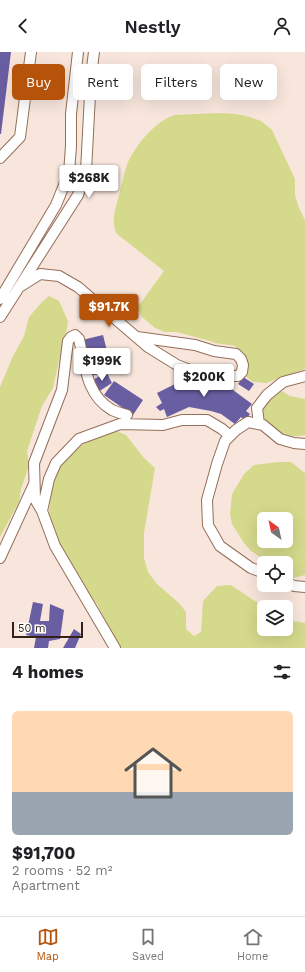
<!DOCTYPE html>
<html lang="en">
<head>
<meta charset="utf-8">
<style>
	:root { --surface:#fff; --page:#f6f6f6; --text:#202124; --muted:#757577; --line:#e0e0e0; --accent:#b45309 }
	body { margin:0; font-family:"Work Sans",sans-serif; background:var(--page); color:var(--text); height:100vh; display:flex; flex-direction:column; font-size:15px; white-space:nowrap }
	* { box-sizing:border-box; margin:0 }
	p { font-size:13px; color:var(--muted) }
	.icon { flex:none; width:22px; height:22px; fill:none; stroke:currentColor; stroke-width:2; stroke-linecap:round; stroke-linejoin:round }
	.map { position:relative; height:596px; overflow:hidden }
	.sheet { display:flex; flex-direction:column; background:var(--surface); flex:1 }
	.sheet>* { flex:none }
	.banner { position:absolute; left:12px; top:12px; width:281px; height:36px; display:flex; gap:8px }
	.needle { width:26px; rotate:327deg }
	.fabs { position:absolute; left:257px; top:460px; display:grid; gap:8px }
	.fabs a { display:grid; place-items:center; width:36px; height:36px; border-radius:6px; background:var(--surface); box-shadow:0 4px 16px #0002; font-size:20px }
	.scale { position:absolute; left:12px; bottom:10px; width:71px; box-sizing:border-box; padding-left:4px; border:2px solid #322219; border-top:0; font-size:11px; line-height:14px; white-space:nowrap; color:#322219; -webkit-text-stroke:3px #fff; paint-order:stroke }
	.price { position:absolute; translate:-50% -34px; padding:0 9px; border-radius:4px; background:#fff; color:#222; font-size:13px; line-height:26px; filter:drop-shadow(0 1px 2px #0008) }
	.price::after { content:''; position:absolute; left:50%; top:24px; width:12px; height:9px; margin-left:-6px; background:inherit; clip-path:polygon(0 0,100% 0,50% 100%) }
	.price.selected { background:var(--accent); color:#fff }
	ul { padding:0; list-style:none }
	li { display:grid; align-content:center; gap:8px; height:212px; padding:0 12px }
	li span { display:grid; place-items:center; height:124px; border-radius:6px; color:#555 }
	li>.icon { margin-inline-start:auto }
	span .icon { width:72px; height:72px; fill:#fffc; stroke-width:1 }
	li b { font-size:17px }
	h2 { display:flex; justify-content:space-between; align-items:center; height:48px; padding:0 12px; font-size:17px }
	.pill { padding:0 14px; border-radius:6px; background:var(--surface); box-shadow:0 4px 16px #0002; font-size:14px; line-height:36px }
	.pill.selected { background:var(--accent); color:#fff }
	header { display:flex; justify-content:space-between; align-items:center; height:52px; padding:0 12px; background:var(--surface); font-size:18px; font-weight:600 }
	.tab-bar { display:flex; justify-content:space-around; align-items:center; height:56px; border-top:1px solid var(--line); background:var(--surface); font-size:11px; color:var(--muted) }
	.tab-bar a { display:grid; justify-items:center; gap:2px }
	.tab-bar .selected { color:var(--accent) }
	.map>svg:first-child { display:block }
</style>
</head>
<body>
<header><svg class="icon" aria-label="back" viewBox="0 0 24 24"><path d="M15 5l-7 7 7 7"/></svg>Nestly<svg class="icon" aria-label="person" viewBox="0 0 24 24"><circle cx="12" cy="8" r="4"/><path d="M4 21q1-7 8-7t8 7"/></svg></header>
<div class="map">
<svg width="305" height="596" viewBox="0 0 305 596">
	<rect width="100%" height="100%" fill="#f8e6dc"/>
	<path fill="#d5d98c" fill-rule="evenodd" d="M220,61L236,62L250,65L261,69L272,78L295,127V143L299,156L305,168V317L266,331L253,330L244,323L248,316L245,305L235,294L215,291L207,288L176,280H165L155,276L142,265L137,256L164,219L117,182C110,171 116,155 119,143C122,133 124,120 128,110C137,92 155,69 175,63Z
		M49,244L59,249L68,269L67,277L63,290L53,336L42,354L27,399L29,414L21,437L19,450L0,485V335L13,304L24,284L29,265L42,250Z
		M282,339L290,344L305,347V383C286,387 271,379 262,363C264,350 271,345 282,339Z
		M114,378L126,383L144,406L155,416L144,481V506L148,520L157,532L179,551L186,560V577L194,584L201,580L203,549L217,534L231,533L264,555V577H286V568L305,571V596H119L97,552L76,528L63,504L49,463L51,435L55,422L66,406L76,397L98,383Z
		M278,410H291L305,421V523L293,526L286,521V511H270L251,499L244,491L232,472L230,462L232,442L244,422L254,413ZM264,467H286V489H264Z"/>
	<path fill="#6a5ea2" d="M0,0H11L1,82H0Z
		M103,283L112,319L90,324L82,288Z
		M199,315L216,317L213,333L229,335L252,352L246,359L250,362L245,369L241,365L235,372L221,362L211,359L189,355L167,365L164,357L160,359L156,355L162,351L157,341L181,329L196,331Z
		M107,321L112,331L98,340L92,328Z
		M243,325L254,332L249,339L238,332Z
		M114,329L143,348L133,363L104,343Z
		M33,550L43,552L40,569H49L50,552L64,558L60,587L49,589L48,596H34L36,585L26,583Z
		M74,577L81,582L75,596H63Z"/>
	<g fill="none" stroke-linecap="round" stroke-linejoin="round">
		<path stroke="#d0bfb5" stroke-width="10" stroke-dasharray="10 5" stroke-linecap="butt" d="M198,321L215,324"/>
		<defs>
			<path id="minor" d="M0,106L20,85L31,0
				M21,234L40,222L59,224L78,235L148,295L177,313L198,321
				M0,247L56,153L69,121L71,94V62L78,0
				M0,265L78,143L86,119L91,24L94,0
				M137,285L195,293L214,299L236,302L241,307L243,313L242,320L238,324H215
				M259,372L257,356L267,343L283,330L305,324
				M42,459L49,427L56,411L79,387L120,372L163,373L182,368H207L222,377L230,384
				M0,506L34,432
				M264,521L251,516L220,494L208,473L207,448L217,412L225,389L236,378L248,370L263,373L280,387L294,391L305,392
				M286,530L294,534L305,535
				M115,596L55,494L42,459L35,447L34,411L62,338L68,289L71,285L75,283L79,287C85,313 86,343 112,358C117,360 122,362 127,363"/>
		</defs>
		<use href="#minor" stroke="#956e58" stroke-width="12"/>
		<use href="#minor" stroke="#fff" stroke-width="10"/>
	</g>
</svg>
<div class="fabs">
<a><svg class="needle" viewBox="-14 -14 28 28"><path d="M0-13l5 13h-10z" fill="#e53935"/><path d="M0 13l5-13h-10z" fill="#757577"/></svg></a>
<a><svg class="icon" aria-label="locate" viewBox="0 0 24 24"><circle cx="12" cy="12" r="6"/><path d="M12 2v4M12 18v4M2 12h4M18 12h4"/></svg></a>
<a><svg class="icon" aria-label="layers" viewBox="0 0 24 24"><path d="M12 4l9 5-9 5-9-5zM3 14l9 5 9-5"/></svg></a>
</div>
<div class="scale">50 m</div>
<b class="price" style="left:89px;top:147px">$268K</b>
<b class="price selected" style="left:109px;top:276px">$91.7K</b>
<b class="price" style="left:102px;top:330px">$199K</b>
<b class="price" style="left:204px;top:346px">$200K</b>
<div class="banner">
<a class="pill selected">Buy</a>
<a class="pill">Rent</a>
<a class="pill">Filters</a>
<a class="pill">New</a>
</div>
</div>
<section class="sheet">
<h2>4 homes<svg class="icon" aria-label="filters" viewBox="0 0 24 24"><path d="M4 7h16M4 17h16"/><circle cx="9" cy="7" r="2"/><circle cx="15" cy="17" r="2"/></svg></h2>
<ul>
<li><span style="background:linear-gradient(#ffd9b3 65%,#9aa5b1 0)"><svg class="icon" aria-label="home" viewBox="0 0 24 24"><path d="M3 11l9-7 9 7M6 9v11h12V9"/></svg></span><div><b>$91,700</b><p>2 rooms · 52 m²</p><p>Apartment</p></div></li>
</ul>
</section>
<nav class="tab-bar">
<a class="selected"><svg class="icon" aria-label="map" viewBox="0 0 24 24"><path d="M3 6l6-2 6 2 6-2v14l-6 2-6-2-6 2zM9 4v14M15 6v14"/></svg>Map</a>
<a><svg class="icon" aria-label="saved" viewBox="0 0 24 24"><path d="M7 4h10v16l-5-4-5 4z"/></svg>Saved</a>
<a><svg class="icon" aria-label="home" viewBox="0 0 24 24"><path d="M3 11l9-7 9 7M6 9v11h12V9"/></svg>Home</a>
</nav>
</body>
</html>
